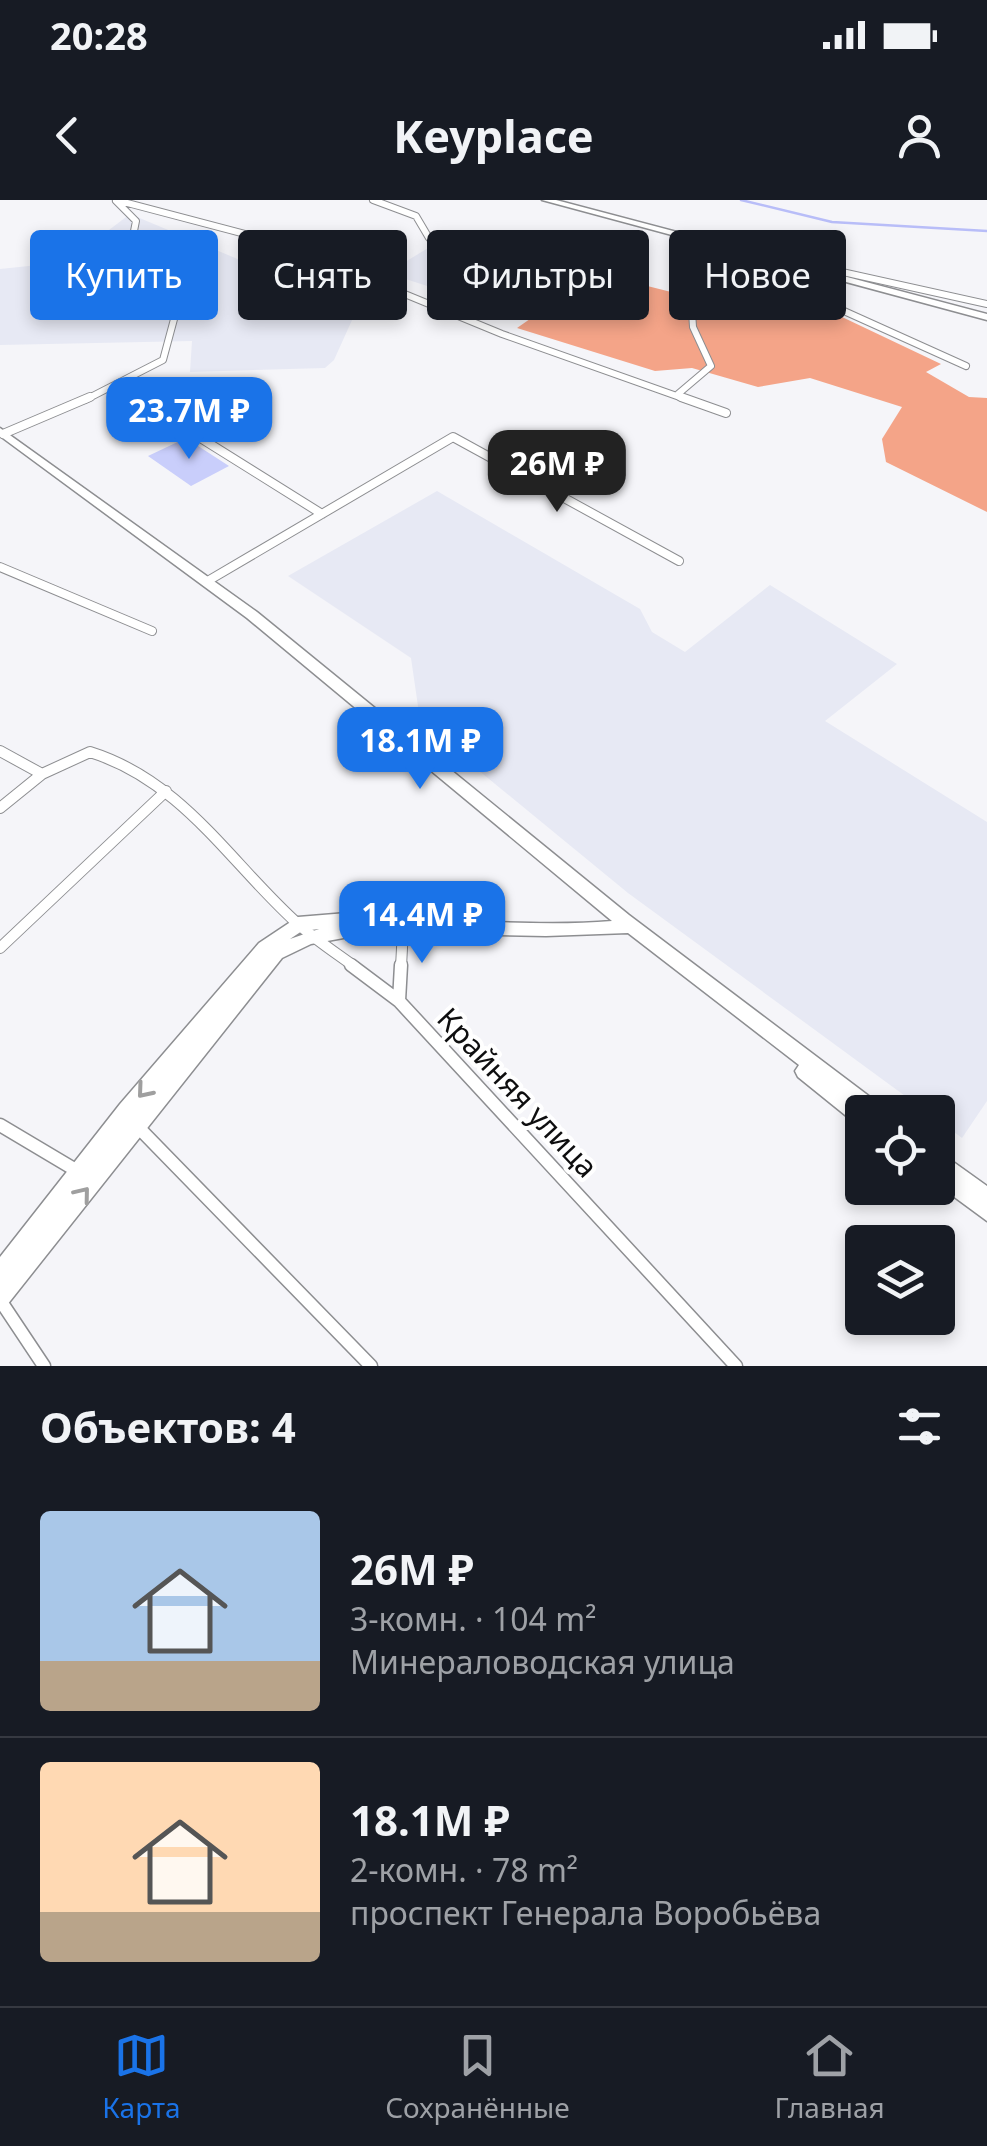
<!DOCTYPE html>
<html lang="ru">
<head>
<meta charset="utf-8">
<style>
	:root { --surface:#171b24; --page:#20242c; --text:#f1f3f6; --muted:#9ea1a6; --line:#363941; --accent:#1a73e8 }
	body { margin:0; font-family:"Noto Sans",sans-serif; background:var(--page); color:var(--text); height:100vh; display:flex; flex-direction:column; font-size:38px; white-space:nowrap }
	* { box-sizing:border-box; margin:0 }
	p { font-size:32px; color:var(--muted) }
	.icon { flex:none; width:55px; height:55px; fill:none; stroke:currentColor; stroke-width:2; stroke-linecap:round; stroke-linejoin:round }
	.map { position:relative; height:1166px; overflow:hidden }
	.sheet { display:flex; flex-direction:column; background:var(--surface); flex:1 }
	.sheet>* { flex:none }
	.guide { position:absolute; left:30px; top:30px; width:928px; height:90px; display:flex; gap:20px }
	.tools { position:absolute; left:845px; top:895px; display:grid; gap:20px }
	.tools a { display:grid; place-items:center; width:110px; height:110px; border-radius:10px; background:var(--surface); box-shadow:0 5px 15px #0003; font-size:50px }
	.price { position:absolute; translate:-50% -85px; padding:0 22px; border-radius:20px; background:var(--accent); color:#fff; font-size:32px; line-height:65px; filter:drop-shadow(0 2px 5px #0008) }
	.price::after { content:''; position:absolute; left:50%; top:60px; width:30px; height:22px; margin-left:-15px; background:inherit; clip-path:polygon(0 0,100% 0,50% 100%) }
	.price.selected { background:#222; color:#fff }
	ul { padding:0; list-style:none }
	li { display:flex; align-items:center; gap:30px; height:250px; padding:0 40px }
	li+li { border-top:2px solid var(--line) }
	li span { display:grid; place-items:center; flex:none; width:280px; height:200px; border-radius:10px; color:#555 }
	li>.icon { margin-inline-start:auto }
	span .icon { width:120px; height:120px; fill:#fffc; stroke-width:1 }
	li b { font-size:42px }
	h2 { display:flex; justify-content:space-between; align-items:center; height:120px; padding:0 40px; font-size:42px }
	.chip { padding:0 35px; border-radius:10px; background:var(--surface); box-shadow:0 5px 15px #0003; font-size:35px; line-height:90px }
	.chip.selected { background:var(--accent); color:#fff }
	.status { display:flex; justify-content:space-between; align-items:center; height:70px; padding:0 50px; background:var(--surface); direction:ltr }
	.status svg { height:28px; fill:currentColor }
	header { display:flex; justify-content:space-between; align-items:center; height:130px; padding:0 40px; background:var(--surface); font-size:45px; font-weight:700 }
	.menu { display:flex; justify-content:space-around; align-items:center; height:140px; border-top:2px solid var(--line); background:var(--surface); font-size:28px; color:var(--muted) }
	.menu a { display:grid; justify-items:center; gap:5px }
	.menu .selected { color:var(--accent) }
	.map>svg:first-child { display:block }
</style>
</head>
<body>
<div class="status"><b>20:28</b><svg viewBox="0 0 49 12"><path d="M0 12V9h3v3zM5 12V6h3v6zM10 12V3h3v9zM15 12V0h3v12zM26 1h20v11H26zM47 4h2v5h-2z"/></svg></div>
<header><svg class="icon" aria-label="back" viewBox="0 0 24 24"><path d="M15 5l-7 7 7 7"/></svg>Keyplace<svg class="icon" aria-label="person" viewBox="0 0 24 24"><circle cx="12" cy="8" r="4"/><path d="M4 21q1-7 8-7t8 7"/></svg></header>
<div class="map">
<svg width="987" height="1166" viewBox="0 0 987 1166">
	<rect width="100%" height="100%" fill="#f5f5f9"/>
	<path fill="#e7e9f4" d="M130,14L357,109L334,160L325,168L190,172L192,141L0,145V69L67,62Z
		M474,31L591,67L523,117L387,73L433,45L444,47Z
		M437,291L640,409L652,432L685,452L770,385L897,464L825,521L987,622V901L962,938L938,920V912H927L628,693L433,533L419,513L411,458L288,376Z"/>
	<path fill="#f4a488" d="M596,73L679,94L703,88L765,89L802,98L941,164L926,172L969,197L987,198V312L886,262L882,239L902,207L810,178L758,187L692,168L655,171L517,128Z"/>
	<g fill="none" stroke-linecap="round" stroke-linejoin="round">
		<path stroke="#b8bdf8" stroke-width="2.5" d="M741,0L832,22L987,31"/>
	</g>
	<path fill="#c9cefb" d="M186,238L195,244L229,266L191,286L148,256Z"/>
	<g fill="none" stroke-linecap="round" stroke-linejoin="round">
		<defs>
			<path id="street-far3" d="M116,0L283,44L502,134L688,200
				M373,0L416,16L429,38L450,35
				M716,44L987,104
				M709,78L824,102L966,166
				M117,186L139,200
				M678,194L711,166L693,127L691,96L731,51
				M85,200L163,160L194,45L132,41L136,21L116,1"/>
			<path id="street-far2" d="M135,197L322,314
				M681,197L726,213
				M3,234L90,197
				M0,367L152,431
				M206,382L453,237L679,361"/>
			<path id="street-far1" d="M0,551L42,574L90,552C183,581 230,663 298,724C316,740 336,753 355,767
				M0,608L42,574
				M0,748L166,591
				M401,767L403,729"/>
			<path id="street" d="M351,765L399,801L736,1166
				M399,801L401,765
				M0,925L79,972
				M137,926L371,1166
				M0,1100L44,1166"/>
			<path id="secondary" d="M542,0H556L987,114V120Z
				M0,228L257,412L629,715L882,906L884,912H862V926L855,923L798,877L795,871L799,865L628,733L546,736L396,733L349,737L311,744L282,758L7,1105L0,1108V1057L120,904L259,743L298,717L359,712L365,714L366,722C448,716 530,728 612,721L247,418L0,236ZM319,729L290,739L302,731Z
				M938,951L987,986V1021L938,985Z"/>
		</defs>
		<use href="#street-far3" stroke="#8d8e91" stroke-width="8"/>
		<use href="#street-far2" stroke="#8d8e91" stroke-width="10"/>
		<use href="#street-far1" stroke="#8d8e91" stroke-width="12"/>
		<use href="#street" stroke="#8d8e91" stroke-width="15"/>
		<use href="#secondary" stroke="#8d8e91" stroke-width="3"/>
		<use href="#street-far3" stroke="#fff" stroke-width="6"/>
		<use href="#street-far2" stroke="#fff" stroke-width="8"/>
		<use href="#street-far1" stroke="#fff" stroke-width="10"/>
		<use href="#street" stroke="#fff" stroke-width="12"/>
		<use href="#secondary" fill="#fff" fill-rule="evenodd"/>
	</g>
	<defs><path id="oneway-chevron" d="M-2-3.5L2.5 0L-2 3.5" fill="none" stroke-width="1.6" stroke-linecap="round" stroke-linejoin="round" transform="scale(2.5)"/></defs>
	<g stroke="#9f9f9f">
		<use href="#oneway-chevron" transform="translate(144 891) rotate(130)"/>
		<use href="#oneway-chevron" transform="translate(83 994) rotate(-51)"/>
	</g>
	<g text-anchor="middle" stroke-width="8" stroke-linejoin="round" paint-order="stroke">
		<g font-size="30" fill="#0e0e0f" stroke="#fff">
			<text transform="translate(517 893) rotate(47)" y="10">Крайняя улица</text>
		</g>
	</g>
</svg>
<div class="tools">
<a><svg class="icon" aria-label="locate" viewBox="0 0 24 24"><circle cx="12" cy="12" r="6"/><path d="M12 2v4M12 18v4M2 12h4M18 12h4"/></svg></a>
<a><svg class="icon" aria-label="layers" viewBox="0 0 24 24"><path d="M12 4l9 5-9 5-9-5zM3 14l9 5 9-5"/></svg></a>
</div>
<b class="price" style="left:189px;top:262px">23.7M ₽</b>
<b class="price selected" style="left:557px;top:315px">26M ₽</b>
<b class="price" style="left:420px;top:592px">18.1M ₽</b>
<b class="price" style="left:422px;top:766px">14.4M ₽</b>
<div class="guide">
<a class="chip selected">Купить</a>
<a class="chip">Снять</a>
<a class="chip">Фильтры</a>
<a class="chip">Новое</a>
</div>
</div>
<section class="sheet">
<h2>Объектов: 4<svg class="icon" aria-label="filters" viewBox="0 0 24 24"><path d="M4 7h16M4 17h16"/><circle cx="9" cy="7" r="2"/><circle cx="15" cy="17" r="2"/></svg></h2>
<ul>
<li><span style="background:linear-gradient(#a9c7e8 75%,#b9a48a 0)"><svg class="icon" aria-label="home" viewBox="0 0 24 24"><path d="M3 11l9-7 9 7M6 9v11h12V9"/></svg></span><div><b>26M ₽</b><p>3-комн. · 104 m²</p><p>Минераловодская улица</p></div></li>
<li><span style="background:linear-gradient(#ffd9b3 75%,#b9a48a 0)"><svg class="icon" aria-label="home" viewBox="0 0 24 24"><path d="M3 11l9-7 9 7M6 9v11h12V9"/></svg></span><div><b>18.1M ₽</b><p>2-комн. · 78 m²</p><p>проспект Генерала Воробьёва</p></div></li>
</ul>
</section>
<nav class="menu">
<a class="selected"><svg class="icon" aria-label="map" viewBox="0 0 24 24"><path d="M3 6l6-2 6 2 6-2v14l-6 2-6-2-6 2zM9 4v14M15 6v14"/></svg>Карта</a>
<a><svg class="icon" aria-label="saved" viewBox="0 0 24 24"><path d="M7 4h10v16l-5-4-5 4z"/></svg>Сохранённые</a>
<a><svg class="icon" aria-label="home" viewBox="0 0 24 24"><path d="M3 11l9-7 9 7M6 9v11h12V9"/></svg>Главная</a>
</nav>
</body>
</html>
